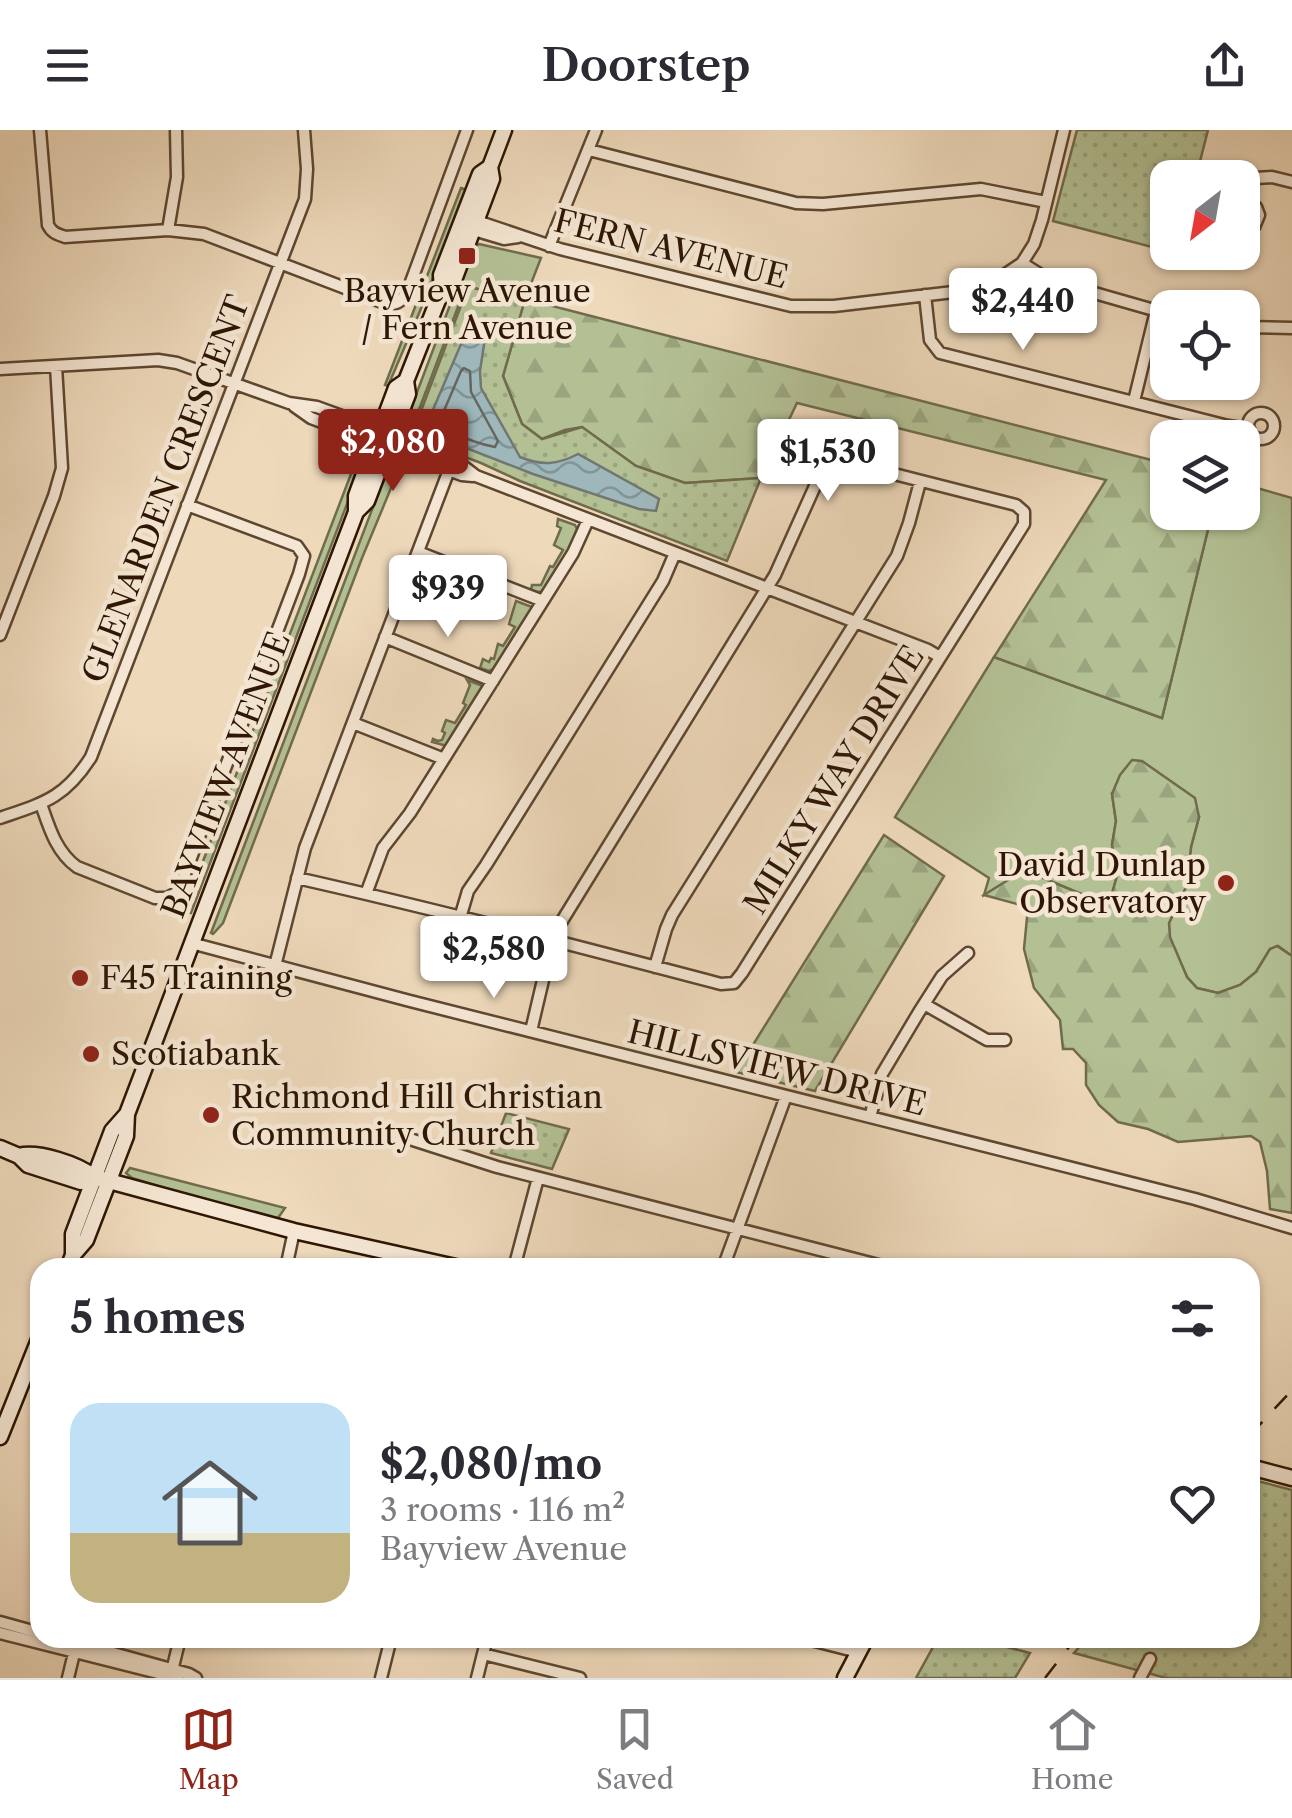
<!DOCTYPE html>
<html lang="en">
<head>
<meta charset="utf-8">
<style>
	:root { --surface:#fff; --page:#f7f7f7; --text:#2b2b33; --muted:#7c7c81; --line:#e1e1e2; --accent:#8f2418 }
	body { margin:0; font-family:"Libre Caslon Text",serif; background:var(--page); color:var(--text); height:100vh; display:flex; flex-direction:column; font-size:38px; white-space:nowrap }
	* { box-sizing:border-box; margin:0 }
	p { font-size:32px; color:var(--muted) }
	.icon { flex:none; width:55px; height:55px; fill:none; stroke:currentColor; stroke-width:2; stroke-linecap:round; stroke-linejoin:round }
	.map { position:relative; flex:1; overflow:hidden }
	.details { position:absolute; left:30px; top:1128px; width:1230px; height:390px; display:flex; flex-direction:column; background:var(--surface); border-radius:30px; box-shadow:0 2px 8px #0004 }
	.details>* { flex:none }
	.needle { width:65px; rotate:211deg }
	.controls { position:absolute; left:1150px; top:30px; display:grid; gap:20px }
	.controls a { display:grid; place-items:center; width:110px; height:110px; border-radius:20px; background:var(--surface); box-shadow:0 2px 8px #0004; font-size:50px }
	.price { position:absolute; translate:-50% -85px; padding:0 22px; border-radius:10px; background:#fff; color:#222; font-size:32px; line-height:65px; filter:drop-shadow(0 2px 5px #0008) }
	.price::after { content:''; position:absolute; left:50%; top:60px; width:30px; height:22px; margin-left:-15px; background:inherit; clip-path:polygon(0 0,100% 0,50% 100%) }
	.price.active { background:var(--accent); color:#fff }
	ul { padding:0; list-style:none }
	li { display:flex; align-items:center; gap:30px; height:250px; padding:0 40px }
	li+li { border-top:2px solid var(--line) }
	li span { display:grid; place-items:center; flex:none; width:280px; height:200px; border-radius:30px; color:#555 }
	li>.icon { margin-inline-start:auto }
	span .icon { width:120px; height:120px; fill:#fffc; stroke-width:1 }
	li b { font-size:42px }
	h2 { display:flex; justify-content:space-between; align-items:center; height:120px; padding:0 40px; font-size:42px }
	header { display:flex; justify-content:space-between; align-items:center; height:130px; padding:0 40px; background:var(--surface); font-size:45px; font-weight:600 }
	.tab-bar { display:flex; justify-content:space-around; align-items:center; height:140px; border-top:2px solid var(--line); background:var(--surface); font-size:28px; color:var(--muted) }
	.tab-bar a { display:grid; justify-items:center; gap:5px }
	.tab-bar .active { color:var(--accent) }
	.map>svg:first-child { display:block }
</style>
</head>
<body>
<header><svg class="icon" aria-label="menu" viewBox="0 0 24 24"><path d="M4 6h16M4 12h16M4 18h16"/></svg>Doorstep<svg class="icon" aria-label="share" viewBox="0 0 24 24"><path d="M12 15V3M7 8l5-5 5 5M5 13v7h14v-7"/></svg></header>
<div class="map">
<svg width="1292" height="1548" viewBox="0 0 1292 1548">
	<defs>
		<pattern id="forest-firs" width="22" height="20" patternUnits="userSpaceOnUse" patternTransform="scale(2.5)"><rect width="22" height="20" fill="#b3c094"/><path d="M5 1l3.5 6h-7zM16 11l3.5 6h-7z" fill="#9aa47e"/></pattern>
		<pattern id="park-dots" width="8" height="8" patternUnits="userSpaceOnUse" patternTransform="scale(2.5)"><rect width="8" height="8" fill="#b3c094"/><path d="M2 2h.1M6 6h.1" fill="none" stroke="#9aa47e" stroke-width="1.8" stroke-linecap="round"/></pattern>
		<pattern id="water-waves" width="16" height="10" patternUnits="userSpaceOnUse" patternTransform="scale(2.5)"><rect width="16" height="10" fill="#9eb7bb"/><path d="M0 5q4-4 8 0t8 0" fill="none" stroke="#819496"/></pattern>
	</defs>
	<rect width="100%" height="100%" fill="#eed9bb"/>
	<filter id="stains"><feTurbulence type="fractalNoise" baseFrequency=".002" numOctaves="4"/><feColorMatrix values="0 0 0 0 .2 0 0 0 0 .09 0 0 0 0 .02 0 0 0 .5 -.17"/></filter>
	<radialGradient id="worn" r=".72"><stop offset=".6" stop-color="#630" stop-opacity="0"/><stop offset="1" stop-color="#630" stop-opacity=".3"/></radialGradient>
	<path fill="#b3c094" stroke="#706b4c" stroke-width="2.5" d="M461,58L467,60L420,181L388,256L385,255Z
		M479,114L541,128L525,169L468,157L463,169L458,159L476,116Z
		M456,159L461,169L409,306L405,294Z
		M359,323L364,325L363,332L191,783L184,781Z
		M395,333L401,334L362,428L223,793L213,804L211,803L381,356L390,335Z
		M1243,354L1292,368V826L1278,816L1270,819L1256,842L1240,855L1218,863L1197,858L1187,847L1169,807V793L1187,755L1191,717L1199,687L1112,664L1116,691L1112,715L1117,746L1111,767L1093,769L1043,748L1022,742L984,765L989,748L895,687L994,527L1162,588L1212,383L1242,382Z
		M558,389L575,395L577,399C573,411 551,461 539,462C536,462 533,460 531,460L532,455H541L550,436L553,437L563,420L554,415L561,398L557,396Z
		M516,471L532,477L530,483L496,538L489,541L480,538L483,529L489,532L491,528L494,529L498,514L503,516L515,497L509,494Z
		M467,550L483,556L481,560L447,616L432,612L433,609L438,611L442,610L445,603L442,601L446,590L455,593L466,575L463,573L470,555Z
		M130,1038L285,1078L278,1088H271L215,1074L132,1048L126,1043Z"/>
	<path fill="url(#forest-firs)" stroke="#706b4c" stroke-width="2.5" d="M525,169L1167,334L1168,382L1212,383L1162,588L994,527L1106,350L797,273L761,348L685,353L636,336L582,297L565,300L542,309L522,294L503,246Z
		M1132,630L1142,631L1195,668L1199,687L1191,717L1187,755L1169,793L1170,807L1187,847L1197,858L1218,863L1240,855L1256,842L1270,819L1277,816L1292,826V1083L1270,1079L1267,1041L1260,1012L1251,1006L1178,1012L1148,999L1118,992L1099,975L1086,955V933L1073,919H1063L1060,890L1034,858L1024,819L1028,777L984,765L1021,742L1043,748L1093,769L1111,767L1117,746L1112,715L1116,691L1112,664L1120,645Z
		M884,705L944,746L815,961L736,942Z"/>
	<path fill="url(#park-dots)" stroke="#706b4c" stroke-width="2.5" d="M1077,0H1208L1196,47L1168,48L1167,121L1053,91Z
		M468,157L525,169L503,246L522,294L542,309L582,297L636,336L685,353L761,348L727,431L520,351L481,333L415,308L413,302Z
		M506,983L569,999L552,1039L491,1023Z
		M1250,1349L1292,1360V1548H1166L1074,1523L1087,1508H1250Z
		M938,1508H973L1030,1523L1015,1548H916Z"/>
	<path fill="url(#water-waves)" stroke="#717771" stroke-width="2.5" d="M474,194L487,195L480,241L481,258L520,327C542,336 557,335 578,324L659,369L656,381L639,379L533,344L443,309L432,291V282L467,200Z"/>
	<g fill="none" stroke-linecap="round" stroke-linejoin="round">
		<path stroke="#66665f" stroke-width="2.5" d="M464,238L470,241L471,262L498,311L495,317C475,313 446,305 443,283L461,241Z"/>
		<defs>
			<path id="street" d="M40,0L48,95C52,103 57,104 65,107L168,100L204,104L387,174C399,175 403,169 408,160L467,0
				M589,20L796,73L823,74L981,59L1046,72
				M1248,73L1250,59L1256,48L1272,47L1292,52
				M474,90L560,119L791,176H834L962,161L991,154L1022,133L1034,114L1042,90L1064,0
				M467,98L504,109L518,107
				M168,100L177,47L176,0
				M1242,100L1254,97L1259,85L1256,77L1243,73
				M549,116L596,0
				M1022,133L1049,150L1168,184
				M925,165L930,210L940,223L1228,296L1249,299
				M1242,197L1292,198
				M0,239L141,231L158,230L177,233L289,273L317,277L380,300L404,314L463,336L476,346L928,520L940,527
				M1134,271L1156,181
				M294,276L311,288L462,345L473,346
				M1248 296a13 13 0 1 1 26 0a13 13 0 1 1-26 0Z
				M418,422L543,471
				M0,505L54,366L62,338L56,236
				M385,507L493,551
				M353,593L444,629
				M41,674C49,697 56,722 77,737L155,768H167L178,762L299,444L304,426L297,416L187,375
				M0,688C44,673 65,668 91,627L305,69L307,39L304,0
				M297,748C439,780 580,817 721,854L734,853L742,843L1024,394V382L1016,375L843,331H830L824,336L775,445L557,799L552,812L531,901
				M366,764L383,718L410,683L573,423L588,390
				M460,788L468,761L486,735L663,451L675,423
				M191,813L410,871L1195,1069L1292,1098
				M275,836L305,718L449,340
				M655,837L666,799L672,785L897,426L909,393L920,352
				M924,874L987,910H1005
				M870,987L882,944L919,882L942,846L968,823
				M413,1010L497,1037L890,1138
				M286,1138L294,1101
				M393,1138L396,1122
				M514,1138L538,1048
				M723,1138L786,966
				M0,1492L40,1503
				M0,1503L178,1548
				M59,1508L189,1544L196,1548
				M803,1508L858,1522
				M483,1524L580,1548
				M171,1545L180,1508
				M68,1548L76,1515
				M381,1548L391,1508
				M477,1548L487,1508
				M1140,1548L1150,1529"/>
			<path id="secondary" d="M442,160L454,150L492,49L490,37L504,0
				M356,382L367,371L408,264L406,251L442,160L441,145L480,44L490,37
				M0,1018L19,1026L28,1035L81,1052L94,1047
				M19,1026C38,1021 78,1034 94,1047L294,1101L460,1138
				M73,1125V1104L112,1001L127,984
				M68,1138L73,1125L86,1110L126,1006L127,984L356,382V366L384,290L396,258L406,251
				M0,1307L40,1207
				M1250,1337L1292,1348
				M845,1548L866,1508"/>
		</defs>
		<use href="#street" stroke="#5e4731" stroke-width="15"/>
		<use href="#secondary" stroke="#2e1603" stroke-width="19"/>
		<use href="#street" stroke="#f4e6d3" stroke-width="10"/>
		<use href="#secondary" stroke="#f4e6d3" stroke-width="14"/>
		<path stroke="#2e1603" stroke-width="2.5" stroke-dasharray="18 18" stroke-linecap="butt" d="M1250,1305L1292,1260
			M1045,1548L1076,1508"/>
	</g>
	<g fill="#8f2418" stroke="#f4e6d3" stroke-width="4">
		<rect x="457" y="116" width="20" height="20" rx="5"/>
		<circle cx="1226" cy="753" r="10"/>
		<circle cx="80" cy="848" r="10"/>
		<circle cx="91" cy="924" r="10"/>
		<circle cx="211" cy="985" r="10"/>
	</g>
	<g text-anchor="middle" stroke-width="9" stroke-linejoin="round" paint-order="stroke">
		<g font-size="32" fill="#2e1603" stroke="#f4e6d3">
			<text transform="translate(671 119) rotate(14)" y="11">FERN AVENUE</text>
			<text transform="translate(166 359) rotate(-69)" y="11">GLENARDEN CRESCENT</text>
			<text transform="translate(226 645) rotate(-69)" y="11">BAYVIEW AVENUE</text>
			<text transform="translate(834 650) rotate(-58)" y="11">MILKY WAY DRIVE</text>
			<text transform="translate(777 938) rotate(14)" y="11">HILLSVIEW DRIVE</text>
		</g>
		<g font-size="32" fill="#2e1603" stroke="#f4e6d3" text-anchor="start">
			<text x="467" y="172" text-anchor="middle">Bayview Avenue<tspan x="467" dy="37">/ Fern Avenue</tspan></text>
			<text x="1206" y="746" text-anchor="end">David Dunlap<tspan x="1206" dy="37">Observatory</tspan></text>
			<text x="100" y="859">F45 Training</text>
			<text x="111" y="935">Scotiabank</text>
			<text x="231" y="978">Richmond Hill Christian<tspan x="231" dy="37">Community Church</tspan></text>
		</g>
	</g>
	<rect width="100%" height="100%" filter="url(#stains)"/>
	<rect width="100%" height="100%" fill="url(#worn)"/>
</svg>
<div class="controls">
<a><svg class="needle" viewBox="-14 -14 28 28"><path d="M0-13l5 13h-10z" fill="#e53935"/><path d="M0 13l5-13h-10z" fill="#7c7c81"/></svg></a>
<a><svg class="icon" aria-label="locate" viewBox="0 0 24 24"><circle cx="12" cy="12" r="6"/><path d="M12 2v4M12 18v4M2 12h4M18 12h4"/></svg></a>
<a><svg class="icon" aria-label="layers" viewBox="0 0 24 24"><path d="M12 4l9 5-9 5-9-5zM3 14l9 5 9-5"/></svg></a>
</div>
<b class="price" style="left:1023px;top:223px">$2,440</b>
<b class="price active" style="left:393px;top:364px">$2,080</b>
<b class="price" style="left:828px;top:374px">$1,530</b>
<b class="price" style="left:448px;top:510px">$939</b>
<b class="price" style="left:494px;top:871px">$2,580</b>
<section class="details">
<h2>5 homes<svg class="icon" aria-label="filters" viewBox="0 0 24 24"><path d="M4 7h16M4 17h16"/><circle cx="9" cy="7" r="2"/><circle cx="15" cy="17" r="2"/></svg></h2>
<ul>
<li><span style="background:linear-gradient(#bfe0f5 65%,#c2b280 0)"><svg class="icon" aria-label="home" viewBox="0 0 24 24"><path d="M3 11l9-7 9 7M6 9v11h12V9"/></svg></span><div><b>$2,080/mo</b><p>3 rooms · 116 m²</p><p>Bayview Avenue</p></div><svg class="icon" aria-label="heart" viewBox="0 0 24 24"><path d="M12 20l-8-8c-3-5 5-10 8-4 3-6 11-1 8 4z"/></svg></li>
</ul>
</section>
</div>
<nav class="tab-bar">
<a class="active"><svg class="icon" aria-label="map" viewBox="0 0 24 24"><path d="M3 6l6-2 6 2 6-2v14l-6 2-6-2-6 2zM9 4v14M15 6v14"/></svg>Map</a>
<a><svg class="icon" aria-label="saved" viewBox="0 0 24 24"><path d="M7 4h10v16l-5-4-5 4z"/></svg>Saved</a>
<a><svg class="icon" aria-label="home" viewBox="0 0 24 24"><path d="M3 11l9-7 9 7M6 9v11h12V9"/></svg>Home</a>
</nav>
</body>
</html>
